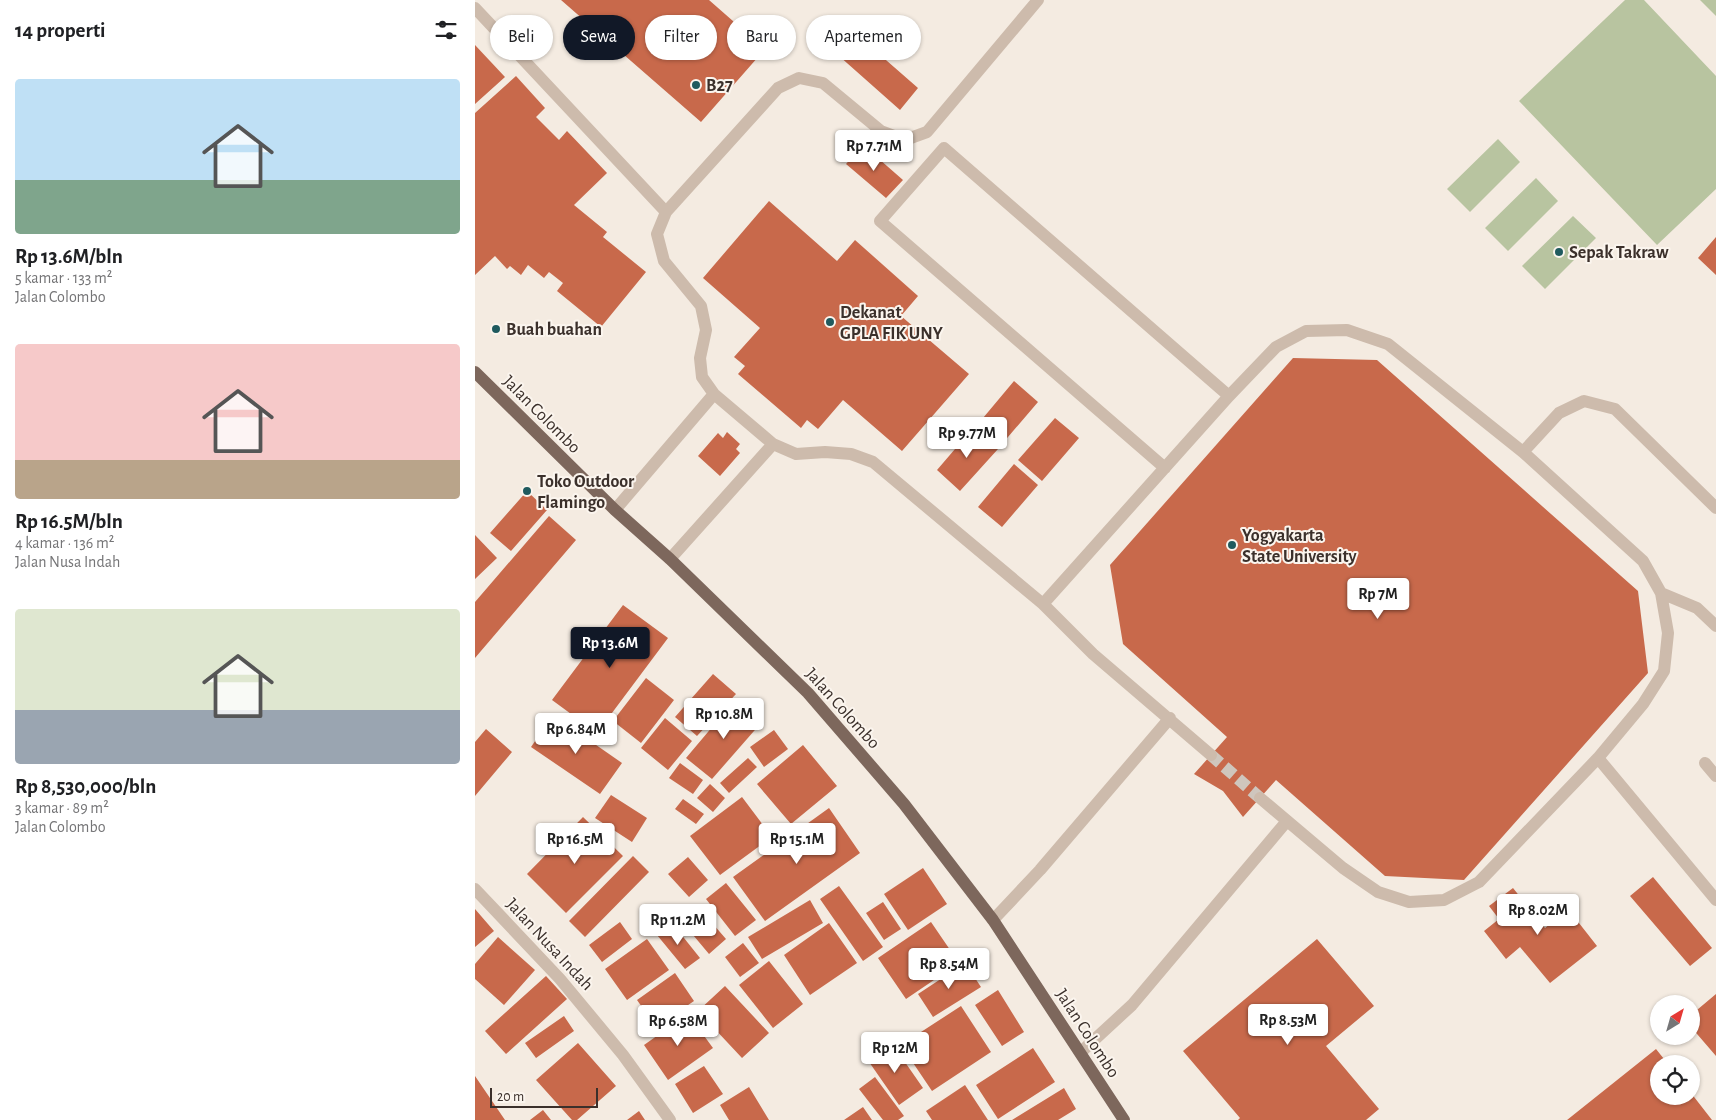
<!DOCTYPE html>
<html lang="id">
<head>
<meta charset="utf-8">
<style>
	:root { --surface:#fff; --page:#f6f6f6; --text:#202124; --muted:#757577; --accent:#111827 }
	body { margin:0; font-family:"Alegreya Sans",sans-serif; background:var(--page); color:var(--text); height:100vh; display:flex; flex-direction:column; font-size:19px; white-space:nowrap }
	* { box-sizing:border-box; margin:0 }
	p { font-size:16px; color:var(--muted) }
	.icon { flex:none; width:28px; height:28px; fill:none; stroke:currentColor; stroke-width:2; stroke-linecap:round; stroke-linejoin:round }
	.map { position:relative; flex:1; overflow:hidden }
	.panel { display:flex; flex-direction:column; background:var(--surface); width:475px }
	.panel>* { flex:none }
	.guide { position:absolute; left:15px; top:15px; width:475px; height:45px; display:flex; gap:10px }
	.needle { width:32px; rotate:37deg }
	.controls { position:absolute; left:1175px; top:995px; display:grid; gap:10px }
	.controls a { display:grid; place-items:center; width:50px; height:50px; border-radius:50%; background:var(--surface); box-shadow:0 1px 4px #0004; font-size:25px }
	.scale { position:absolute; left:15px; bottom:12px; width:108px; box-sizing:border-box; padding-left:5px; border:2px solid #3b302b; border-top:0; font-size:14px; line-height:18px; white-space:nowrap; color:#3b302b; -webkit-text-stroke:4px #fbf5ee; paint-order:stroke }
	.price { position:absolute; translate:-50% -42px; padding:0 11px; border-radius:5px; background:#fff; color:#222; font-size:16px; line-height:32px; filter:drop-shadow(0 1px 2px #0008) }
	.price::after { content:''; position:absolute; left:50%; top:30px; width:15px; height:11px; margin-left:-8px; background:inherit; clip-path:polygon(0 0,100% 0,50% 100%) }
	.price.selected { background:var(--accent); color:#fff }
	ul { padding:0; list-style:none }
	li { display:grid; align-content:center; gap:10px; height:265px; padding:0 15px }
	li span { display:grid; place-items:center; height:155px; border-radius:5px; color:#555 }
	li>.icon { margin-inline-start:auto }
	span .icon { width:90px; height:90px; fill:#fffc; stroke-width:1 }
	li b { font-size:21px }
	h2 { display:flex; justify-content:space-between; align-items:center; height:60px; padding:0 15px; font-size:21px }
	.chip { padding:0 18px; border-radius:22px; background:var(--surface); box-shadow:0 1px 4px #0004; font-size:18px; line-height:45px }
	.chip.selected { background:var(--accent); color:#fff }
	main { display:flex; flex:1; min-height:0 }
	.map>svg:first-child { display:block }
</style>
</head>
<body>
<main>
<section class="panel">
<h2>14 properti<svg class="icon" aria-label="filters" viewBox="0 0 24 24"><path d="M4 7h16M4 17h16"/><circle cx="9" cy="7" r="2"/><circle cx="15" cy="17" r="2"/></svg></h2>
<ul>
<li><span style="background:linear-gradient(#bfe0f5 65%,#7fa58c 0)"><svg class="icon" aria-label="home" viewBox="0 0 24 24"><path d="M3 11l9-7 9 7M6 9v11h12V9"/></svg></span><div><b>Rp 13.6M/bln</b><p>5 kamar · 133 m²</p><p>Jalan Colombo</p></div></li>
<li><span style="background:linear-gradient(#f6c9c9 75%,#b9a48a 0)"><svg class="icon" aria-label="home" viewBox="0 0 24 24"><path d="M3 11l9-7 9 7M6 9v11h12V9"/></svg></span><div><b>Rp 16.5M/bln</b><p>4 kamar · 136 m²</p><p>Jalan Nusa Indah</p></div></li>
<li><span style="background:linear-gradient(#dfe7d0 65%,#9aa5b1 0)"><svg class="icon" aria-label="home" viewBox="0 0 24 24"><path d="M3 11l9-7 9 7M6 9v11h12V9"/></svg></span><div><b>Rp 8,530,000/bln</b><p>3 kamar · 89 m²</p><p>Jalan Colombo</p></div></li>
</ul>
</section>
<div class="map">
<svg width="1241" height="1120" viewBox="0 0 1241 1120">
	<rect width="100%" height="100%" fill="#f4ebe1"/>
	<path fill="#b8c4a0" d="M1150,0H1169L1241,76V189L1182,245L1044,101Z
		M1225,0H1241V16Z
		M1023,139L1045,162L995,212L972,189Z
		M1061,178L1083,201L1033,251L1010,228Z
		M1098,216L1121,238L1070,289L1047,266Z"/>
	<path fill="#c8694b" d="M86,0H234L290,49L226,122Z
		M364,19L443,88L425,110L346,40Z
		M0,45L30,77L0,104Z
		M41,76L70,108L61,117L84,140L92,131L132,173L99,205L132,232L128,237L171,272L126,327L82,291L88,283L74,272L69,278L53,265L46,275L35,266L32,269L20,256L0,275V113Z
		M388,145L428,180L411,198L371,164Z
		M294,201L362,261L380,240L443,296L426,316L494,374L427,451L368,400L343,429L332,420L326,428L263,374L270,366L259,357L285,328L228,278Z
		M1241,237V275L1223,258Z
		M818,358L902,360L1163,591L1173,673L989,880L910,876L801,780L768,817L748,791L719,774L752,737L648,644L635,565Z
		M539,381L563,402L527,444L503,424Z
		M580,418L604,438L567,481L543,460Z
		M498,428L523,449L485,491L462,470Z
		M252,432L265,444L261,449L265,453L245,476L223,456L243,433L248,438Z
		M539,464L563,485L527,527L503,507Z
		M52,491L72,510L36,551L15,533Z
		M74,516L101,540L0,658V602Z
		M0,535L22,558L0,579Z
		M148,605L193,638L122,733L77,700Z
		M238,674L261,694L222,736L200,717Z
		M171,678L199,700L166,743L138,721Z
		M260,700L286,723L237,779L211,758Z
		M78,715L147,763L125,794L56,747Z
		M190,718L217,741L193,770L166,748Z
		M11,729L37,752L0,796V742Z
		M299,730L313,749L289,767L275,747Z
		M328,745L362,786L316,824L282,784Z
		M273,758L282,767L254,793L245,783Z
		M205,763L228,780L218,794L194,778Z
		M235,784L250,798L238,812L222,798Z
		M136,795L172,818L157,842L120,818Z
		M267,797L297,837L245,875L215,836Z
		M208,799L229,814L221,824L200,809Z
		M354,808L385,853L290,921L258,877Z
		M108,817L148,856L91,913L52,874Z
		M158,856L174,872L110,937L94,921Z
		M213,857L233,880L214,897L193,874Z
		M448,868L472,904L433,930L409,894Z
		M1178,877L1237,948L1215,966L1155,896Z
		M251,883L281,920L260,936L231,899Z
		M364,886L408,947L388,961L345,899Z
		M1038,888L1070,928L1093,909L1122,946L1075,983L1045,947L1031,959L1009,931L1024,919L1014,906Z
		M335,900L348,923L287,959L273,937Z
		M408,902L426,929L409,940L391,913Z
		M0,909L19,931L0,947Z
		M225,909L251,939L234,954L208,923Z
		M145,922L157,939L127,962L114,945Z
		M456,922L484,963L431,999L403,958Z
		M197,923L225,958L210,969L182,935Z
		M354,923L382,963L335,995L309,955Z
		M23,937L60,970L29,1005L0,979V964Z
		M172,939L194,970L152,1000L130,969Z
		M842,939L899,1006L851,1046L904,1109L891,1120H763L765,1118L708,1051Z
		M268,943L284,963L265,977L250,957Z
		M294,961L328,1004L298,1028L264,985Z
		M490,963L506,987L458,1017L443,994Z
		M200,973L219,1001L181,1027L162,1000Z
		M71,976L92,999L31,1054L10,1031Z
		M250,986L294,1033L267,1058L223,1011Z
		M523,990L549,1032L527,1046L500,1005Z
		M1241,994V1056L1216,1027V1015Z
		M486,1006L516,1052L457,1091L426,1045Z
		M213,1014L238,1048L193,1080L169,1045Z
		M89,1016L99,1031L61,1058L50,1043Z
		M416,1042L448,1088L424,1105L392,1059Z
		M103,1043L141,1086L102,1120H97L61,1080Z
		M558,1048L580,1082L523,1119L501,1085Z
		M1181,1049L1193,1064H1184V1096H1216V1093L1237,1120H1092Z
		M229,1066L248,1094L218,1113L200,1084Z
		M0,1076L30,1120H0Z
		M400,1077L429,1116L423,1120H408L384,1089Z
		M490,1085L513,1120H457L451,1111Z
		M274,1087L294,1120H254L245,1105Z
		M589,1088L601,1109L583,1120H537Z
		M388,1107L397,1120H369Z
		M68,1110L76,1120H55Z
		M164,1111L170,1120H152Z"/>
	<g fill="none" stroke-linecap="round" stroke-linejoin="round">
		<path stroke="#cfc6bd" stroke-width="12" stroke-dasharray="12 6" stroke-linecap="butt" d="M736,755L785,798"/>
		<path stroke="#cdbbac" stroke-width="12" d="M563,0L452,132L430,140L406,131L348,83L324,78L303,88L191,212L182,234L189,261L226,306L231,330L225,358L227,377L239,394L298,444L321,454L350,452L376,454L398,462L568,604
			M0,8L191,212
			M1048,452L1084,413L1109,401L1140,409L1241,508
			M690,468L405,221L469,148L754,396
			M140,510L239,394
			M195,559L298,444
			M1186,593L1222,608L1241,626
			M736,755L618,654L568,604L754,396L801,347L831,331L872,330L913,344L1048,452L1168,561L1186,593L1193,633L1189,671L1168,704L1123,758L1004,882L969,900L934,902L903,892L868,868L785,798
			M1123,758L1241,900
			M1230,763L1241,776
			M0,889L85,979L148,1055L195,1120
			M518,920L565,870L695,718
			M606,1052L657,1005L812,821"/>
		<path stroke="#7d675c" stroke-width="12" d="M0,372L140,510L195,559L333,693L429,804L518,920L649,1120"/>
	</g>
	<g fill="#1f5a5e" stroke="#fbf5ee" stroke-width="2">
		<circle cx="221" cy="85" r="5"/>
		<circle cx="1084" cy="252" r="5"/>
		<circle cx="355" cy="322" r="5"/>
		<circle cx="21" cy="329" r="5"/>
		<circle cx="52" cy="491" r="5"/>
		<circle cx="757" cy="545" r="5"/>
	</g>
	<g text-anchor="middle" stroke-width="4" stroke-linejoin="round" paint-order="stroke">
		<g font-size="18" font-weight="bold" fill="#3b302b" stroke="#fbf5ee" text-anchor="start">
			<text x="231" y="91">B27</text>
			<text x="1094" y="258">Sepak Takraw</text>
			<text x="365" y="318">Dekanat<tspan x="365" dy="21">GPLA FIK UNY</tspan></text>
			<text x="31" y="335">Buah buahan</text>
			<text x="62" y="487">Toko Outdoor<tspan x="62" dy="21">Flamingo</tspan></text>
			<text x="767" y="541">Yogyakarta<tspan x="767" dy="21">State University</tspan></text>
		</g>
		<g font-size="18" fill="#3b302b" stroke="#fbf5ee">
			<text transform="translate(67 414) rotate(45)" y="6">Jalan Colombo</text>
			<text transform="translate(368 708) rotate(48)" y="6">Jalan Colombo</text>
			<text transform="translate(75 944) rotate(47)" y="6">Jalan Nusa Indah</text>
			<text transform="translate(613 1033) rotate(57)" y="6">Jalan Colombo</text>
		</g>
	</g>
</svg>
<div class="controls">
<a><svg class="needle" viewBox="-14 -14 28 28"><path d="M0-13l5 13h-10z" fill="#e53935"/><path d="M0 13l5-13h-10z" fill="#757577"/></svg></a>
<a><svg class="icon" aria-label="locate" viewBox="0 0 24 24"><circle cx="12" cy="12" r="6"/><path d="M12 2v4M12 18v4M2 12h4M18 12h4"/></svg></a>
</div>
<div class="scale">20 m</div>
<b class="price" style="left:399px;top:172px">Rp 7.71M</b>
<b class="price" style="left:492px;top:459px">Rp 9.77M</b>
<b class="price" style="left:903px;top:620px">Rp 7M</b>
<b class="price selected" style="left:135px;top:669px">Rp 13.6M</b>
<b class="price" style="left:249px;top:740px">Rp 10.8M</b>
<b class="price" style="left:101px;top:755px">Rp 6.84M</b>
<b class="price" style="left:100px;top:865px">Rp 16.5M</b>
<b class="price" style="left:322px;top:865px">Rp 15.1M</b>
<b class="price" style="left:1063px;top:936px">Rp 8.02M</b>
<b class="price" style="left:203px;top:946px">Rp 11.2M</b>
<b class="price" style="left:474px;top:990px">Rp 8.54M</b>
<b class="price" style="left:813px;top:1046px">Rp 8.53M</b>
<b class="price" style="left:203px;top:1047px">Rp 6.58M</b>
<b class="price" style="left:420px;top:1074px">Rp 12M</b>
<div class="guide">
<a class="chip">Beli</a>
<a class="chip selected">Sewa</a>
<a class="chip">Filter</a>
<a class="chip">Baru</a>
<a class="chip">Apartemen</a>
</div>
</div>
</main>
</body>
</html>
